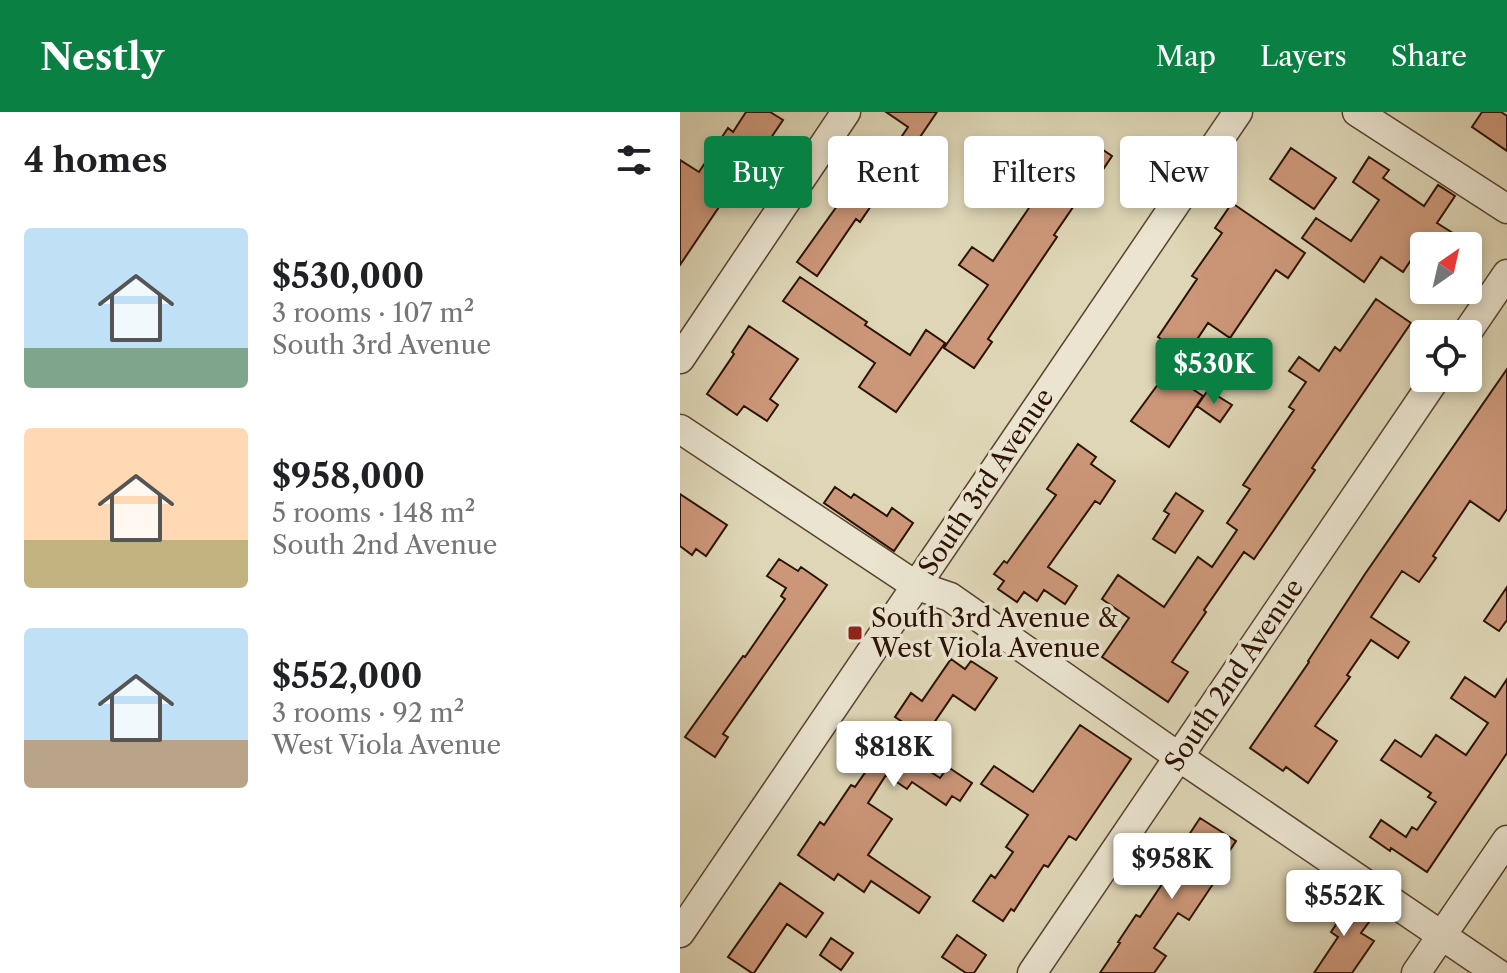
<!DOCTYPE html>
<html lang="en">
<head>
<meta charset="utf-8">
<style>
	:root { --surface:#fff; --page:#f6f6f6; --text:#202124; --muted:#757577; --accent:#0b8043 }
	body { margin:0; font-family:"Libre Caslon Text",serif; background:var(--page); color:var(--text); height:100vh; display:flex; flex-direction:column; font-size:30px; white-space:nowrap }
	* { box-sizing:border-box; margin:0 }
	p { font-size:26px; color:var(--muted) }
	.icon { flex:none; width:44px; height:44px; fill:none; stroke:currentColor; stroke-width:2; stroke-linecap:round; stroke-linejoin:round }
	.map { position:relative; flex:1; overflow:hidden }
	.panel { display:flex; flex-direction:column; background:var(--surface); width:680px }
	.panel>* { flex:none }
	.banner { position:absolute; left:24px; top:24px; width:682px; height:72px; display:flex; gap:16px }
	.needle { width:52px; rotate:34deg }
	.buttons { position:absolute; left:730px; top:120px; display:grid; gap:16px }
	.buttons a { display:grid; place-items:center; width:72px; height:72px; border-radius:8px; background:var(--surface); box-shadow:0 4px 12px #0003; font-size:40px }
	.price { position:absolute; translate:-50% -68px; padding:0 18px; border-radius:8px; background:#fff; color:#222; font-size:26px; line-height:52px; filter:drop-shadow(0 2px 4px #0008) }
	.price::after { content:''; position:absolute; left:50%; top:48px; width:24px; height:18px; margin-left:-12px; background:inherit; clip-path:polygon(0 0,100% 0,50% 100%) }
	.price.current { background:var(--accent); color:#fff }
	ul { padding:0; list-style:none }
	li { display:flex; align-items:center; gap:24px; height:200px; padding:0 24px }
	li span { display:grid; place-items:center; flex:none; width:224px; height:160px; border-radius:8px; color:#555 }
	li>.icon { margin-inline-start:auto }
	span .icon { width:96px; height:96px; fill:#fffc; stroke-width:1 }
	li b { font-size:34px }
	h2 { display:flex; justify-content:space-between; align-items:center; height:96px; padding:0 24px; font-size:34px }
	.pill { padding:0 28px; border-radius:8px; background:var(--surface); box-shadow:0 4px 12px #0003; font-size:28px; line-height:72px }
	.pill.current { background:var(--accent); color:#fff }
	header { display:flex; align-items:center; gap:48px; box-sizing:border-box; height:112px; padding:0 40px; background:var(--accent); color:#fff }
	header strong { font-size:38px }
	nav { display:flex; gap:44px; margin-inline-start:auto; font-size:28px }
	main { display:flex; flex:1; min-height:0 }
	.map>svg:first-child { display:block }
</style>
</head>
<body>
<header>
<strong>Nestly</strong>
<nav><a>Map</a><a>Layers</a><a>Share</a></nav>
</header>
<main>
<section class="panel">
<h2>4 homes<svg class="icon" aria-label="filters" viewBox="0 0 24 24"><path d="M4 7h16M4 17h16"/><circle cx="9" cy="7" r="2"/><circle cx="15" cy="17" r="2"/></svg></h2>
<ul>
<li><span style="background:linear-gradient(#bfe0f5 75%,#7fa58c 0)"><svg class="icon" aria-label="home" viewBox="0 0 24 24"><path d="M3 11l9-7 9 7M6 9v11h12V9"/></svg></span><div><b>$530,000</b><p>3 rooms · 107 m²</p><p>South 3rd Avenue</p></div></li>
<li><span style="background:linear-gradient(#ffd9b3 70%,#c2b280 0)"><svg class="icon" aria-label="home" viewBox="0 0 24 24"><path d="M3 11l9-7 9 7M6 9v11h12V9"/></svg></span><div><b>$958,000</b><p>5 rooms · 148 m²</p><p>South 2nd Avenue</p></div></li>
<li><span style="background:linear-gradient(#bfe0f5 70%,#b9a48a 0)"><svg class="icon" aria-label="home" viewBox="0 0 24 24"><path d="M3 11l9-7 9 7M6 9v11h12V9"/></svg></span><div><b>$552,000</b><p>3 rooms · 92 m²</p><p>West Viola Avenue</p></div></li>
</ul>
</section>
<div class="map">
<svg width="827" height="861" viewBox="0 0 827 861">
	<rect width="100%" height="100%" fill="#ded6b6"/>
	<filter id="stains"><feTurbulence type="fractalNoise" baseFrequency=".0025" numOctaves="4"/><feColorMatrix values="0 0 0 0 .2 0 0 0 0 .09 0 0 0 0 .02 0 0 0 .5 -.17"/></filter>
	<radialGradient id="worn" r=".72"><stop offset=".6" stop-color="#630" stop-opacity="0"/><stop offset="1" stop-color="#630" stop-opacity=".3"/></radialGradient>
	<path fill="#cc9779" stroke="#2c1202" stroke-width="2" d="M66,0H90L103,8L80,42L76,40L0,153V48L19,60L48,16L53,20Z
		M206,0H257L236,31L252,42L226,81L208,69L180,110L176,107L137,164L117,150L195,41L206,48L228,15Z
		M802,0H821L827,4V39L792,15Z
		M407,27L432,44L414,71L411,69L374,123L377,125L308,227L312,230L294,256L264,236L308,173L279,153L292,135L313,149L353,90L348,86L367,59L379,68Z
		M611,36L656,66L634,97L590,67Z
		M689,45L709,58L703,66L744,94L758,73L775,84L757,111L776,123L768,134H744V144L737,139L723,160L701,145L684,170L622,126L636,106L671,129L699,88L673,70Z
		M552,91L625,141L608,166L596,158L550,226L528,211L506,244L478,225L517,167L512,164L542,121L535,116Z
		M120,165L187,210L185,213L230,243L246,218L265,231L216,300L179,275L195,251L103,189Z
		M696,187L731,211L632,356L635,358L574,447L564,440L524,498L526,500L492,550L508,560L488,590L422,545L449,506L422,487L438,463L484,495L518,445L532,455L557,418L547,411L570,377L563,373L614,298L609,295L626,270L609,259L619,245L639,259L655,235L660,239Z
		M69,214L118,247L90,287L98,293L87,309L64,294L57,303L27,282L54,242L52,240Z
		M827,257V397L819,409L790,389L753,444L756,446L739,470L722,459L691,505L729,530L718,546L691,528L667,563L670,565L635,614L657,629L628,671L606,655L603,659L570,636L629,550L628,549L685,462Z
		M487,260L523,284L489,335L451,309Z
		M528,278L552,293L540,310L517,294Z
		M398,332L416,345L411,352L435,369L420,392L415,389L368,455L397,474L385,492L364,478L357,489L344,480L337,490L318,477L324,469L314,462L324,449L327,451L376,383L367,377Z
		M155,375L171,386L174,382L207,404L212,396L233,411L214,439L144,391Z
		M496,381L523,399L495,441L473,427L489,402L484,399Z
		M0,382L47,413L26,444L16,437L12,443L0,434Z
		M99,447L118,459L121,455L147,473L43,622L48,625L35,645L5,625L63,544L65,545L105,487L101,484L106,476L87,464Z
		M827,475V508L819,519L804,509Z
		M271,547L285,557L291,549L317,566L295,598L273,583L230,646L260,666L268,655L292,671L280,689L272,684L266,693L232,670L227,677L206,663L188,691L212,707L188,743L250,785L239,801L191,769L184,780L158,762L154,768L118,743L140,710L144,713L171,673L175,675L221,609L215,605L231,581L242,589Z
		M785,565L815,585L827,567V641L747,760L711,736L710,739L690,725L701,708L726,725L732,715L737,718L756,690L748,685L751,681L701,648L715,628L741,645L756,623L786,643L808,611L771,586Z
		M400,613L451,647L396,728L389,724L368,755L364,753L334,799L331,797L323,809L293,789L311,763L315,766L333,740L326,735L348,703L301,672L314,654L353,680Z
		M520,706L556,729L529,770L533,772L509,808L498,801L474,836L486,844L474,861H420L440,831L438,830L456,803L460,805L505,738L501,735Z
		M100,771L143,801L126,825L107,812L74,861H72L48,845Z
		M646,781L689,810L681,821L694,829L672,861H634L658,825L651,820L657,811L635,797Z
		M277,823L306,843L294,861H286L262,845Z
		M151,826L173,841L161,858L140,843Z"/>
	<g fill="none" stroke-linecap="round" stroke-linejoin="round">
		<defs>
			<path id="minor" d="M677,0L827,97
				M786,222L827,162
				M0,247L166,0
				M0,317L235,473L270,485L499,645L817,861
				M0,821L558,0
				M352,861L756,266
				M736,861L827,728"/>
		</defs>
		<use href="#minor" stroke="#58432f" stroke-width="31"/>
		<use href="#minor" stroke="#eae4d0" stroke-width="28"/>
	</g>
	<rect fill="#8f2418" stroke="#eae4d0" stroke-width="3" x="167" y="513" width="16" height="16" rx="4"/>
	<g text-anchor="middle" stroke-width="7" stroke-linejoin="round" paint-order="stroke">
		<g font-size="26" fill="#2c1202" stroke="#eae4d0">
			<text transform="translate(306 370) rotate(-56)" y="9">South 3rd Avenue</text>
			<text transform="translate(554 563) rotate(-56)" y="9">South 2nd Avenue</text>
		</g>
		<g font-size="26" fill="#2c1202" stroke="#eae4d0" text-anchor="start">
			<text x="191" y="515">South 3rd Avenue &amp;<tspan x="191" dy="30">West Viola Avenue</tspan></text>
		</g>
	</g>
	<rect width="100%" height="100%" filter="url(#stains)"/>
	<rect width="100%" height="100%" fill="url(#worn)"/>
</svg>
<div class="buttons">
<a><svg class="needle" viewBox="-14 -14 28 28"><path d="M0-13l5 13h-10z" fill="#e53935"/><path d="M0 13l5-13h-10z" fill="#757577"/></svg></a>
<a><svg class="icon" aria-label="locate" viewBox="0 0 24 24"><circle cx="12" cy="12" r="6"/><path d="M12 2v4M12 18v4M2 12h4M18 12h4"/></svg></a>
</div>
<b class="price current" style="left:534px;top:294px">$530K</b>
<b class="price" style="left:214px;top:677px">$818K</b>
<b class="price" style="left:492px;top:789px">$958K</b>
<b class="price" style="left:664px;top:826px">$552K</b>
<div class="banner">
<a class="pill current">Buy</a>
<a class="pill">Rent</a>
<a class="pill">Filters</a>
<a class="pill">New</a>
</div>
</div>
</main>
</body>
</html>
